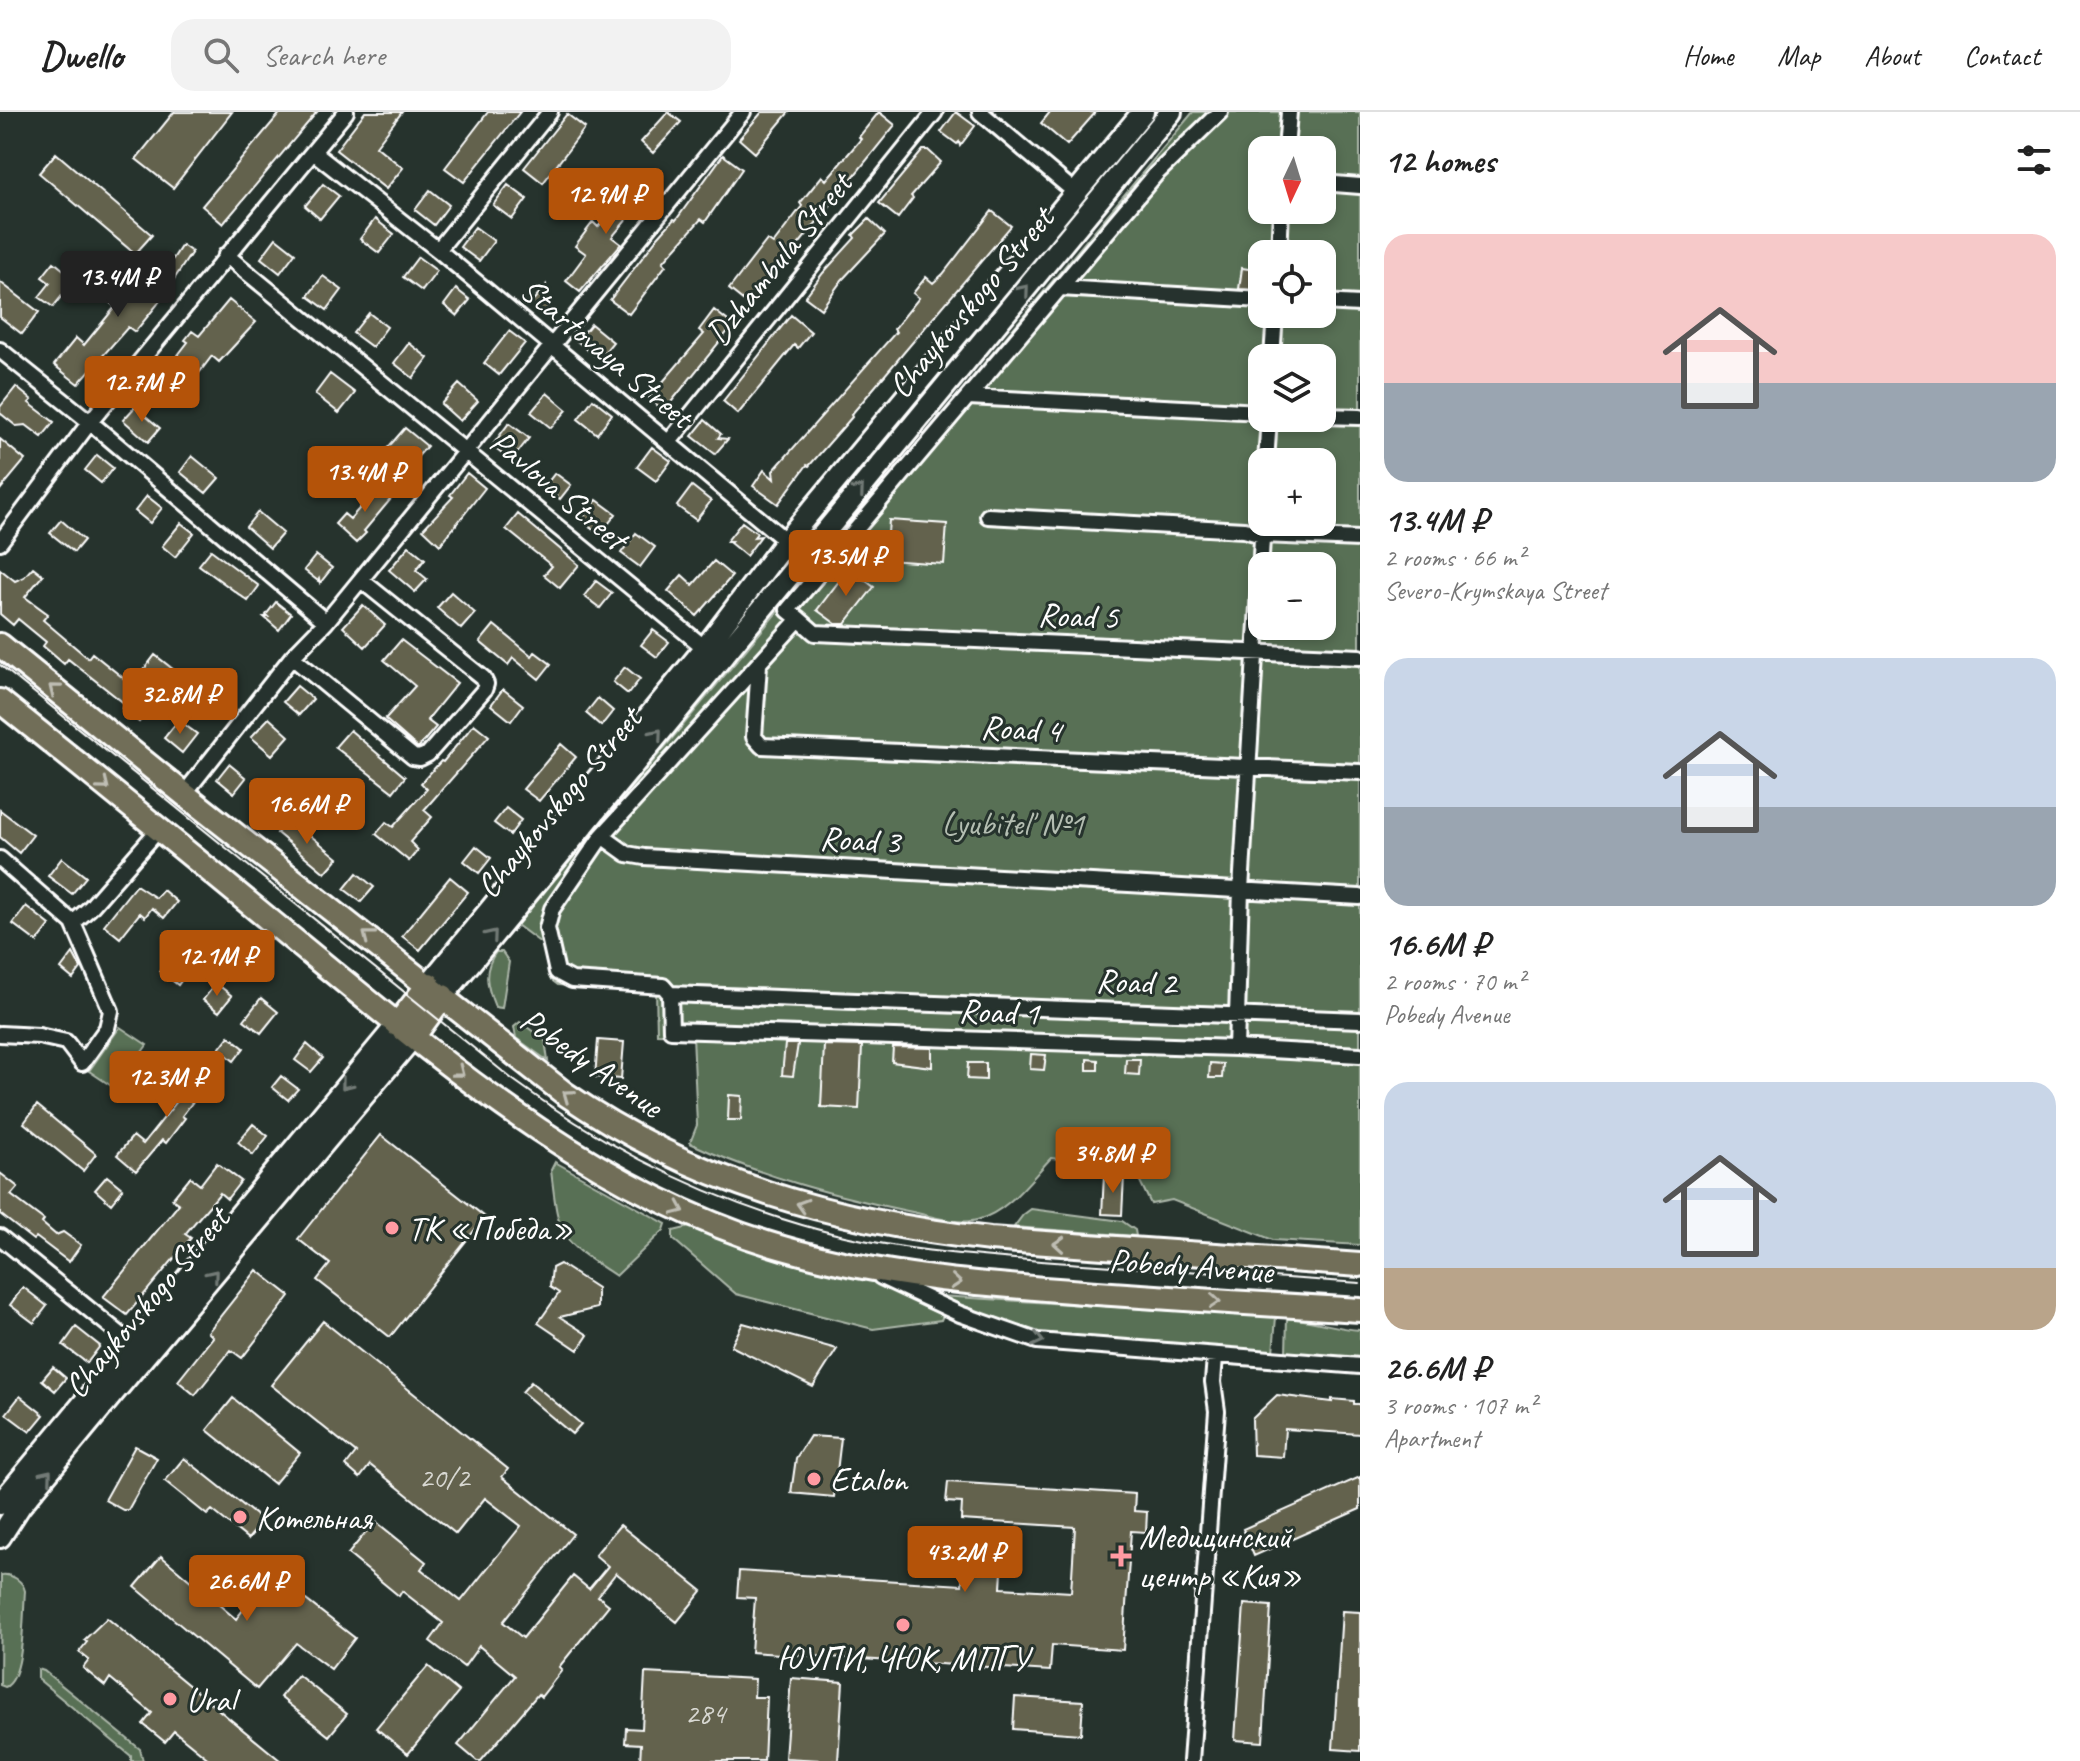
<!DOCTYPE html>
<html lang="en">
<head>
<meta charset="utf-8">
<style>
	:root { --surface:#fff; --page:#f2f2f2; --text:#222; --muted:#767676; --line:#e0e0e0; --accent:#b45309 }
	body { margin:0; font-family:Caveat,sans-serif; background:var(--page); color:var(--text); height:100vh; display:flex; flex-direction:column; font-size:30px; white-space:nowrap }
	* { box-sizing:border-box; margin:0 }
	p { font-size:26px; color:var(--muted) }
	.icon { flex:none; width:44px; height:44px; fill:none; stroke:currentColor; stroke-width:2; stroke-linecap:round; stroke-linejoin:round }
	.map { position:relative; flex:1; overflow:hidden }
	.sheet { display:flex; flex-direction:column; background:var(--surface); width:720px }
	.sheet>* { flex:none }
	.needle { width:52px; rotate:184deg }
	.tools { position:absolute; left:1248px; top:24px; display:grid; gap:16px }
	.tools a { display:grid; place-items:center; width:88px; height:88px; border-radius:16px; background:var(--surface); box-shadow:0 4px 12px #0003; font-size:40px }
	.price { position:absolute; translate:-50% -68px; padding:0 18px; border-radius:8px; background:var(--accent); color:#fff; font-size:26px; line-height:52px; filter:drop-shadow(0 2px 4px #0008) }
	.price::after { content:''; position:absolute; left:50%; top:48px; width:24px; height:18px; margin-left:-12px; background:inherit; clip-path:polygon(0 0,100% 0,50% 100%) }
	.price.active { background:#222; color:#fff }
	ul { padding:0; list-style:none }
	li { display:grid; align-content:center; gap:16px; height:424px; padding:0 24px }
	li span { display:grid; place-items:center; height:248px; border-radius:24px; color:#555 }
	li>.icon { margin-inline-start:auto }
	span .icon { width:144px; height:144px; fill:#fffc; stroke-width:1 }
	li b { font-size:34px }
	h2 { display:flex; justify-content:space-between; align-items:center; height:96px; padding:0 24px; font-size:34px }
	header { display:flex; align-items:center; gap:48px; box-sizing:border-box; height:112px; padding:0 40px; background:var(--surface); border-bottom:2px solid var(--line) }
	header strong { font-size:38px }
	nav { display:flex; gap:44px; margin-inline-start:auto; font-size:28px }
	.search { width:560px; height:72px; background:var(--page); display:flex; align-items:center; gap:20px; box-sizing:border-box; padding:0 28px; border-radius:24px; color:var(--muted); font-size:30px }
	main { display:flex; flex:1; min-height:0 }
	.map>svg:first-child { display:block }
</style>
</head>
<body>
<header>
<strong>Dwello</strong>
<div class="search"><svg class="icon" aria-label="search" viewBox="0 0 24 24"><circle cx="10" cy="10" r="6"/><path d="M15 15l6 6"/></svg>Search here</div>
<nav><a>Home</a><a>Map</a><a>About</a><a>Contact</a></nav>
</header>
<main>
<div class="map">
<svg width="1360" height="1649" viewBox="0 0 1360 1649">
	<rect width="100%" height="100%" fill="#26332d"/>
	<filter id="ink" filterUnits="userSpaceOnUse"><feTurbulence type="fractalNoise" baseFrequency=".0125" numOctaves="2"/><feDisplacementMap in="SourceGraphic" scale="16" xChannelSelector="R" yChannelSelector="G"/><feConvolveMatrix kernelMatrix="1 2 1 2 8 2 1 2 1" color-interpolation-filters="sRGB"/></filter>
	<g filter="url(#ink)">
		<path fill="#586f54" stroke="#acb7aa" stroke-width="2" fill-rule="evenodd" d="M1193,0H1360V1133L1273,1128L1172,1088L1151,1092L1133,1055L1051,1046C1030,1068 1008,1100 977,1108C959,1113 935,1105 917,1101C839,1085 762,1065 690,1031L697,1013L693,923L657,922L656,877H615L558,873L550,867L545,834L517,813ZM1262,38H1322V98H1262ZM1262,142H1322V202H1262ZM1262,246H1322V306H1262ZM1262,350H1322V410H1262ZM1262,454H1322V514H1262Z
			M496,840H502L509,850L502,896L495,895C487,875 482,859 496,840Z
			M520,910L545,928L548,949L516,926L514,915Z
			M120,915L147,933L116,977L89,959Z
			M555,1050L666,1112L664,1118L616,1164C558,1126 559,1127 551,1058Z
			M1031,1097L1122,1109L1135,1118L1136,1124L1014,1115L1023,1103Z
			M690,1115L703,1116L783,1145L883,1171L945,1199L941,1208L873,1217L736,1182L673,1127V1119Z
			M940,1184L1276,1205L1273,1240L1042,1223L1024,1219Z
			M1287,1206C1314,1208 1334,1216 1360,1218V1246L1286,1241Z
			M1,1463C11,1461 23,1469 25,1479C23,1500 25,1567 5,1575L0,1573Z
			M38,1557L44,1559L140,1637L143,1649H131V1644L38,1567Z"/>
		<path fill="#63624d" stroke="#fff" stroke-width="2" d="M174,0H232L173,76L136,47Z
			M281,0H317L223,112L202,94Z
			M365,0H402L376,34L403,56L386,77L336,38Z
			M488,0H520L464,70L445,56Z
			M668,0L681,10L653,41L641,30Z
			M762,0H789L755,41L739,27Z
			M879,0L895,13L850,69L844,65L836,75L841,80L796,136L792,134L749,193L729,177L767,128L773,132L802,94L800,91L822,64L826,68L861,27L859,25Z
			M956,0L975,14L960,34L959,30L957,32L941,20Z
			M1050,0H1096L1067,33L1041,11Z
			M567,2L585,16L543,71L524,56Z
			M923,38H928L941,50L911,84L913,86L898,106L879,91Z
			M56,41L152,123L135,142L39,61Z
			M723,43L742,57L705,110L701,107L663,150L666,153L629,202L610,188L658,125L674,107L676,108Z
			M640,65L653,76L612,125L621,132L580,180L566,169L586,142L575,134L593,110L598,115Z
			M323,72L339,84L320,107L305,94Z
			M508,73L527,87L512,107L493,93Z
			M430,78L449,93L434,113L415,98Z
			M992,99L1011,114L851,303L852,305L809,354L807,353L778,392L753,374L764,358L774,367L773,359L896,220L894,217L919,186L913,181L926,165L933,171L943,162Z
			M375,107L394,122L379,141L360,127Z
			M869,107L885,122L842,168L821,197L805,185L823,161L855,126L853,123Z
			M475,115L494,129L479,149L460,135Z
			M276,126L295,141L280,161L261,146Z
			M182,133L192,140L157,193L135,220L128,215L78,272L54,253L76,226L84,233L115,195L100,182L118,162L147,187Z
			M418,145L437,159L422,179L403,165Z
			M54,150L75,167L53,195L39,185L50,171L42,165Z
			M1242,156L1262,159V178L1239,177Z
			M323,164L342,178L327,198L308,184Z
			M0,170L39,200L22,222L0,205Z
			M546,173L549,207L530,192Z
			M456,177L470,188L457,204L444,193Z
			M229,188L256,210L219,250L212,244L199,261L190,254L181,266L168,256L188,230L185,228L192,219L199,224Z
			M714,198L733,213L664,299L649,286L704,222L699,218Z
			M369,201L387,215L372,235L353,221Z
			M791,203L811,220L798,236L794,233L738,302L723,289Z
			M591,212L613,230L599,247L577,229Z
			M509,219L525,231L499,263L484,251Z
			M409,231L428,246L413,266L394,251Z
			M330,262L355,281L339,301L315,282Z
			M459,272L478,289L460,309L441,292Z
			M16,275L32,288L29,291L54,310L42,325L26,313L16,314L0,301V295Z
			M547,281L567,298L551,316L531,300Z
			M593,287L612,302L597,322L578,307Z
			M135,295L160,316L148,330L123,308Z
			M705,308L721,322L718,326L728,327L715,342L692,324Z
			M509,311L529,326L511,349L492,334Z
			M405,316L427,334L406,358L385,339Z
			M0,327L25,348L0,378Z
			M652,335L671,349L656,369L637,355Z
			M97,343L113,356L101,371L85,358Z
			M192,344L219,366L206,381L180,360Z
			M467,361L485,376L440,433L423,417L453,385L450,383Z
			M555,361L571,373L560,387L544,375Z
			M382,371L395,382L364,419L366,421L356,431L335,412L344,402L350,407Z
			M692,374L711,389L696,408L677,394Z
			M147,384L162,396L150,411L135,399Z
			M597,388L616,402L600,422L581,408Z
			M258,400L283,421L270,436L246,415Z
			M518,402L579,453L560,476L544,463L552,454L506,417Z
			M61,408L84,428L74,440L50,421Z
			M889,408L947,412L944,452L886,448Z
			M742,410L757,421L754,425L761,424L746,444L730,431L732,429H727Z
			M181,411L194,421L175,445L162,434Z
			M636,421L655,435L640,455L621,441Z
			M409,434L425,447L416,458L427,467L415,480L389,458Z
			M211,438L259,474L248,489L199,453Z
			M316,443L332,456L320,471L319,467L318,469L304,458Z
			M714,449L732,464L697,504L668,479L682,463L693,473Z
			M33,455L43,463L25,485L48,502L43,508L88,546L92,541L132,573L155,543L174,558L158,579L162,583L139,610L122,596L125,592L68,547L64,552L43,534L46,530L18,507L13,513L0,502V457L15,469L24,465Z
			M849,456L874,475L845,512H836L817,498Z
			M596,469L612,481L600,496L584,484Z
			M451,480L475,501L461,517L437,496Z
			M276,490L291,502L279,518L264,505H268L266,503Z
			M363,493L385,513L365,535L343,515Z
			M494,513L532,544L535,540L551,552L539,567L513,546L508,553L480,530Z
			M653,518L669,530L657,545L641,533Z
			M401,528L457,571L427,608L436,615L418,636L385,607L415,574L384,548Z
			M625,555L640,567L628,582L613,570Z
			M297,574L313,587L299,603L283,590Z
			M503,577L523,593L511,609L491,593Z
			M598,586L613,599L601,614L586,601Z
			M269,606L289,624L272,643L251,625Z
			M177,610H181L197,622L182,641L164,626Z
			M474,612L489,624L424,698L432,705L410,730L418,738L409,749L376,722L386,710L393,715L427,677L421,671L441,649L443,650Z
			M350,618L405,665L393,680L335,635Z
			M561,632L576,645L539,689L523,677Z
			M229,652L246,666L234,681L217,667Z
			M506,696L521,708L510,723L494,711Z
			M0,698L33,723L19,741L0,725Z
			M289,706L338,746L325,761L277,721Z
			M476,734L491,746L479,761L464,749Z
			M62,746L86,765L72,782L48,764Z
			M357,761L374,775L361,790L344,777Z
			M450,765L468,780L420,838L402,824Z
			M136,773L156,786L163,778L177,790L164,806L152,796L145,805L140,801L120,826L104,813Z
			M26,794L50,813L37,830L13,812Z
			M73,841L81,856L73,867L61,857Z
			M173,843L190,857L178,873L160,859Z
			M216,871L232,884L219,900L203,888Z
			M261,886L278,900L261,921L244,908Z
			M229,924L244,936L234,949L219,937Z
			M598,928L624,930L621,967L595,965Z
			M307,932L323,946L311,960L295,948Z
			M785,932H798L793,964L782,963Z
			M824,933L862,934L859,997L821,995Z
			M893,935L932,936V955L892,950Z
			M1031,942L1046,943L1044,958L1030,957Z
			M1087,947L1098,948V958H1087Z
			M1126,947H1140L1139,963L1125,962Z
			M199,950L214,962L182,1004L185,1006L166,1031L162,1028L136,1059L117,1043L133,1024L143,1032L182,983L177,979Z
			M968,951H986V968L967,967Z
			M1210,951L1223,952L1222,966H1209Z
			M281,964L298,977L288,988L272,975Z
			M729,983L742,984L741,1008H728Z
			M37,993L96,1042L83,1059L24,1011Z
			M253,1012L268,1024L253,1043L238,1030Z
			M381,1023L485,1105L390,1225L317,1168L330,1152L298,1127Z
			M217,1051L241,1069L227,1087L220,1081L185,1122L191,1126L127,1203L103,1185L179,1092L172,1087L190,1065L200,1073Z
			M0,1061L18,1075L11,1083L44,1108L42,1111L56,1123L63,1120L81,1133L69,1150L36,1125L33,1128L0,1102Z
			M1104,1063L1124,1064L1122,1103L1102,1102Z
			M107,1064L123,1077L111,1092L95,1078Z
			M560,1152L597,1176V1196L560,1205L588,1223L578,1238L538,1211L559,1181L550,1175L552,1156Z
			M257,1158L290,1184L242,1246L231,1238L195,1283L178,1269L213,1225L208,1220Z
			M23,1175L47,1194L34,1211L10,1193Z
			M323,1209L508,1357L502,1365L573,1422L503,1510L523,1526L573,1464L589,1477L608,1454L595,1443L620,1413L702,1479L677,1510L616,1461L598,1484L609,1493L559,1555L562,1558L541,1585L538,1582L481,1649H477L458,1633L515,1564L479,1534L464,1555L430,1529L443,1511L402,1479L399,1484L348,1442L375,1409L426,1450L421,1457L461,1489L521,1414L485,1386L456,1422L370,1353L360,1366L346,1354L356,1341L271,1273Z
			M743,1211L837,1237L813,1275L731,1234Z
			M76,1215L100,1234L87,1251L63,1233Z
			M53,1255L66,1266L55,1279L42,1268Z
			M531,1270L581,1312L572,1322L522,1280Z
			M1277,1283L1332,1290V1287L1354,1289V1292H1360V1322L1285,1317L1283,1345L1253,1343L1252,1307Z
			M20,1284L44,1303L30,1320L6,1302Z
			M233,1286L300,1341L274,1372L207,1318Z
			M810,1324L841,1326L834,1385L791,1381L796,1346Z
			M135,1334L157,1346L128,1398H123L105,1388Z
			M184,1346L263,1409L248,1427L212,1398L207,1403L165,1369Z
			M1360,1365V1397L1254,1444L1243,1417Z
			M948,1370L1135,1382L1134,1399L1147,1400L1146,1420L1131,1419L1123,1538L1052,1533L1050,1559L751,1540L755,1486L737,1485L739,1459L962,1473L964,1441L1003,1443L1001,1476L1071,1480L1075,1415L961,1408L962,1391L946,1390Z
			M161,1444L236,1507L271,1461L355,1526L331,1557L296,1531L257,1577L135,1475Z
			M1244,1492L1271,1494L1263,1630L1235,1628Z
			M1342,1499L1360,1500V1639L1333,1637Z
			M107,1506L281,1649H211L174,1619L165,1630L143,1612L152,1601L110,1566L105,1574L83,1556L89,1548L79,1540L87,1530L84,1528Z
			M428,1554L459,1580L408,1642L376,1616Z
			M645,1561L755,1567L754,1585H767L764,1649H640L641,1632L625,1631L626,1616L642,1617Z
			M298,1563L347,1602L329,1624L280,1585Z
			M791,1566L843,1570L838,1649L785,1646Z
			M1015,1585L1083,1589L1081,1622L1013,1617Z"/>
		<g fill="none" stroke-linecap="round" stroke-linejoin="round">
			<defs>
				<path id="minor" d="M980,0L1076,81
					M1286,38L1289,0
					M313,40L438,138L786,429
					M1322,71L1360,74
					M438,138L550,0
					M1279,142L1281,98
					M226,143L705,536
					M1060,176L1262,188
					M1322,190L1360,192
					M0,238L90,310L326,510
					M1272,246L1275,202
					M968,285L1262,300
					M1322,304L1360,305
					M669,330L935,0
					M1266,350L1269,306
					M988,404L1244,418L1262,423L1360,427
					M0,430L90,310L346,0
					M799,507L815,521L1360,545
					M292,545L413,645L420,646L428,642L484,578L486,572L483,566L361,468
					M759,553L754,625L762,634L1360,660
					M184,682L292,545L326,510L743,0
					M602,724L627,742L644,745L1360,785
					M0,747L73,811
					M670,882L663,874L572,868L557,860L547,816L552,797L602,724L799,507L788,498L1156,62L1220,0
					M670,882L671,918L1236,936L1360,943
					M670,882L1360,908
					M0,922L39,924L66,930L82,951L107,916L111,899L73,811L90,796L159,717
					M1236,936L1241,778L1263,410
					M0,1125L132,1232
					M881,1165L960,1202L1037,1229L1360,1254
					M1191,1649L1217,1299L1213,1270L1215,1245"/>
				<path id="secondary" d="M429,872L705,536L786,429L1143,0
					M443,884L1171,0
					M0,1392L397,913
					M0,1425L20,1394L111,1284L413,925"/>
				<path id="primary" d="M0,533L184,682L564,981C693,1070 835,1110 990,1127L1360,1153
					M0,589C99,668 197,748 295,829C444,951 594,1081 783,1136C886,1166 990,1173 1097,1181C1185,1187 1272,1193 1360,1198
					M397,913L429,872
					M413,925L443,884"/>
			</defs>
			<use href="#minor" stroke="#fff" stroke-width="20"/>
			<use href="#secondary" stroke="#fff" stroke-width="26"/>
			<use href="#primary" stroke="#fff" stroke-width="28"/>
			<use href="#minor" stroke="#26332d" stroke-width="14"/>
			<use href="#secondary" stroke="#26332d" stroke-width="20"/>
			<use href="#primary" stroke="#716e59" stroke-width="22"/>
			<path stroke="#fff" stroke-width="2" d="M0,553L512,967C600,1032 696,1082 802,1113C893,1140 988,1145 1082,1152C1175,1158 1268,1165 1360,1171"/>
		</g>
		<defs><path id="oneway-chevron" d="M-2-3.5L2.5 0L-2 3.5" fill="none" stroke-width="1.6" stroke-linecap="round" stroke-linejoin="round" transform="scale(2)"/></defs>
		<g stroke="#727a76">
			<use href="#oneway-chevron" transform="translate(1024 178) rotate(-50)"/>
			<use href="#oneway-chevron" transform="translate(859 378) rotate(-50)"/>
			<use href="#oneway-chevron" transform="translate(657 622) rotate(-50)"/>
			<use href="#oneway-chevron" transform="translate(492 823) rotate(-50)"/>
			<use href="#oneway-chevron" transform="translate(346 972) rotate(129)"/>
			<use href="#oneway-chevron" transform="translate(213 1163) rotate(-50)"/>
			<use href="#oneway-chevron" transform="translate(1038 1228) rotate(13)"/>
			<use href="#oneway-chevron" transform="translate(47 1363) rotate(-50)"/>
		</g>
		<g stroke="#bfbeb4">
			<use href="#oneway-chevron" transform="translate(54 577) rotate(-141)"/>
			<use href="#oneway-chevron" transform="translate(104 673) rotate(39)"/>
			<use href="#oneway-chevron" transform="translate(368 824) rotate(-142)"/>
			<use href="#oneway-chevron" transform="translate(459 960) rotate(38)"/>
			<use href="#oneway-chevron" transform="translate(568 983) rotate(-144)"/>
			<use href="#oneway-chevron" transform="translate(802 1093) rotate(-163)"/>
			<use href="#oneway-chevron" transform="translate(679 1097) rotate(24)"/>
			<use href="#oneway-chevron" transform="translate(1059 1132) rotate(-176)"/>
			<use href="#oneway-chevron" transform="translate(956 1170) rotate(5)"/>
			<use href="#oneway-chevron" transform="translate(1215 1189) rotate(4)"/>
		</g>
	</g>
	<g fill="#ff9aa2" stroke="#26332d" stroke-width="3">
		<circle cx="392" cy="1116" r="8"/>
		<circle cx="814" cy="1367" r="8"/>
		<circle cx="240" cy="1405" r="8"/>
		<path d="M1117 1432h8v8h8v8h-8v8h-8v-8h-8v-8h8z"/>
		<circle cx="903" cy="1513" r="8"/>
		<circle cx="170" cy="1587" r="8"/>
	</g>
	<g text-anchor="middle" stroke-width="6" stroke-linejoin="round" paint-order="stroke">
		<g font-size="30" fill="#d8d8d2">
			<text x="444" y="1375">20/2</text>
			<text x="705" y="1611">284</text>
		</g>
		<g font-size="34" fill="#fff" stroke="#26332d">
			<text transform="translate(778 146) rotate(-51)" y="12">Dzhambula Street</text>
			<text transform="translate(970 190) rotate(-50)" y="12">Chaykovskogo Street</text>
			<text transform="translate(607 240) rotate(40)" y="12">Startovaya Street</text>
			<text transform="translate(559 377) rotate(40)" y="12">Pavlova Street</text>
			<text transform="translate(1078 503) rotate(2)" y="12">Road 5</text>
			<text transform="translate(1021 616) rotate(3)" y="12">Road 4</text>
			<text transform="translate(558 690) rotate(-50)" y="12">Chaykovskogo Street</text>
			<text transform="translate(860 727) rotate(3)" y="12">Road 3</text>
			<text transform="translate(1136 869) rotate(2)" y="12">Road 2</text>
			<text transform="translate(999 899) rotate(2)" y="12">Road 1</text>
			<text transform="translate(592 950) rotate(35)" y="12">Pobedy Avenue</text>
			<text transform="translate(1191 1153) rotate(4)" y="12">Pobedy Avenue</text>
			<text transform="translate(146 1190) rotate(-50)" y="12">Chaykovskogo Street</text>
		</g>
		<g font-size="34" fill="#b4beb2" stroke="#26332d">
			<text x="1013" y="723">Lyubitel' №1</text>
		</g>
		<g font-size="34" fill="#fff" stroke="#26332d" text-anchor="start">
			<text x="408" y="1128">ТК «Победа»</text>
			<text x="830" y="1379">Etalon</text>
			<text x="256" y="1417">Котельная</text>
			<text x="1139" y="1436">Медицинский<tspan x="1139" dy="39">центр «Кия»</tspan></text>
			<text x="903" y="1558" text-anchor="middle">ЮУПИ, ЧЮК, МПГУ</text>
			<text x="186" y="1599">Ural</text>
		</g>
	</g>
</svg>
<div class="tools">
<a><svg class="needle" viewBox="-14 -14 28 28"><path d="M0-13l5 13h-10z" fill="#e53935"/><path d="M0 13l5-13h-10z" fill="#767676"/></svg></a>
<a><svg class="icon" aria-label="locate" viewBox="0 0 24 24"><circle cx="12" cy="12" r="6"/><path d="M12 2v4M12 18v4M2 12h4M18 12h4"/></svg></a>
<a><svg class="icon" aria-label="layers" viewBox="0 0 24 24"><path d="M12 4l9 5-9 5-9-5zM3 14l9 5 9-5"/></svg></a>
<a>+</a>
<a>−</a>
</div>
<b class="price" style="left:606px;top:124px">12.9M ₽</b>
<b class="price active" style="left:118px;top:207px">13.4M ₽</b>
<b class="price" style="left:142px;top:312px">12.7M ₽</b>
<b class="price" style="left:365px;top:402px">13.4M ₽</b>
<b class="price" style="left:846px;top:486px">13.5M ₽</b>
<b class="price" style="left:180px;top:624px">32.8M ₽</b>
<b class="price" style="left:307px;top:734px">16.6M ₽</b>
<b class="price" style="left:217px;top:886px">12.1M ₽</b>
<b class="price" style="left:167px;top:1007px">12.3M ₽</b>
<b class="price" style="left:1113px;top:1083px">34.8M ₽</b>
<b class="price" style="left:965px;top:1482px">43.2M ₽</b>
<b class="price" style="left:247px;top:1511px">26.6M ₽</b>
</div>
<section class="sheet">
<h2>12 homes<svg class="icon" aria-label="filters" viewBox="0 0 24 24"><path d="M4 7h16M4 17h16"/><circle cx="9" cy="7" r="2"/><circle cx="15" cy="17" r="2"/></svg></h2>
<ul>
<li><span style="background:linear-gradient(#f6c9c9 60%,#9aa5b1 0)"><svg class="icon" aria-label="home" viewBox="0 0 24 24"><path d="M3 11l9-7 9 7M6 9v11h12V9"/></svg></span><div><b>13.4M ₽</b><p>2 rooms · 66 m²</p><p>Severo-Krymskaya Street</p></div></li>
<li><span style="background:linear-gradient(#c9d6e8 60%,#9aa5b1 0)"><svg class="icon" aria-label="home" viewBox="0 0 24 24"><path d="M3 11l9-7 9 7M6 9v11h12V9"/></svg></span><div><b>16.6M ₽</b><p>2 rooms · 70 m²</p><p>Pobedy Avenue</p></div></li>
<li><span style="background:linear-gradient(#c9d6e8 75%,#b9a48a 0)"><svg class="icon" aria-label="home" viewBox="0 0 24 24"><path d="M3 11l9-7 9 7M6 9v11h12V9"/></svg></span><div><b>26.6M ₽</b><p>3 rooms · 107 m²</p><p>Apartment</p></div></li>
</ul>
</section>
</main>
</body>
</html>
